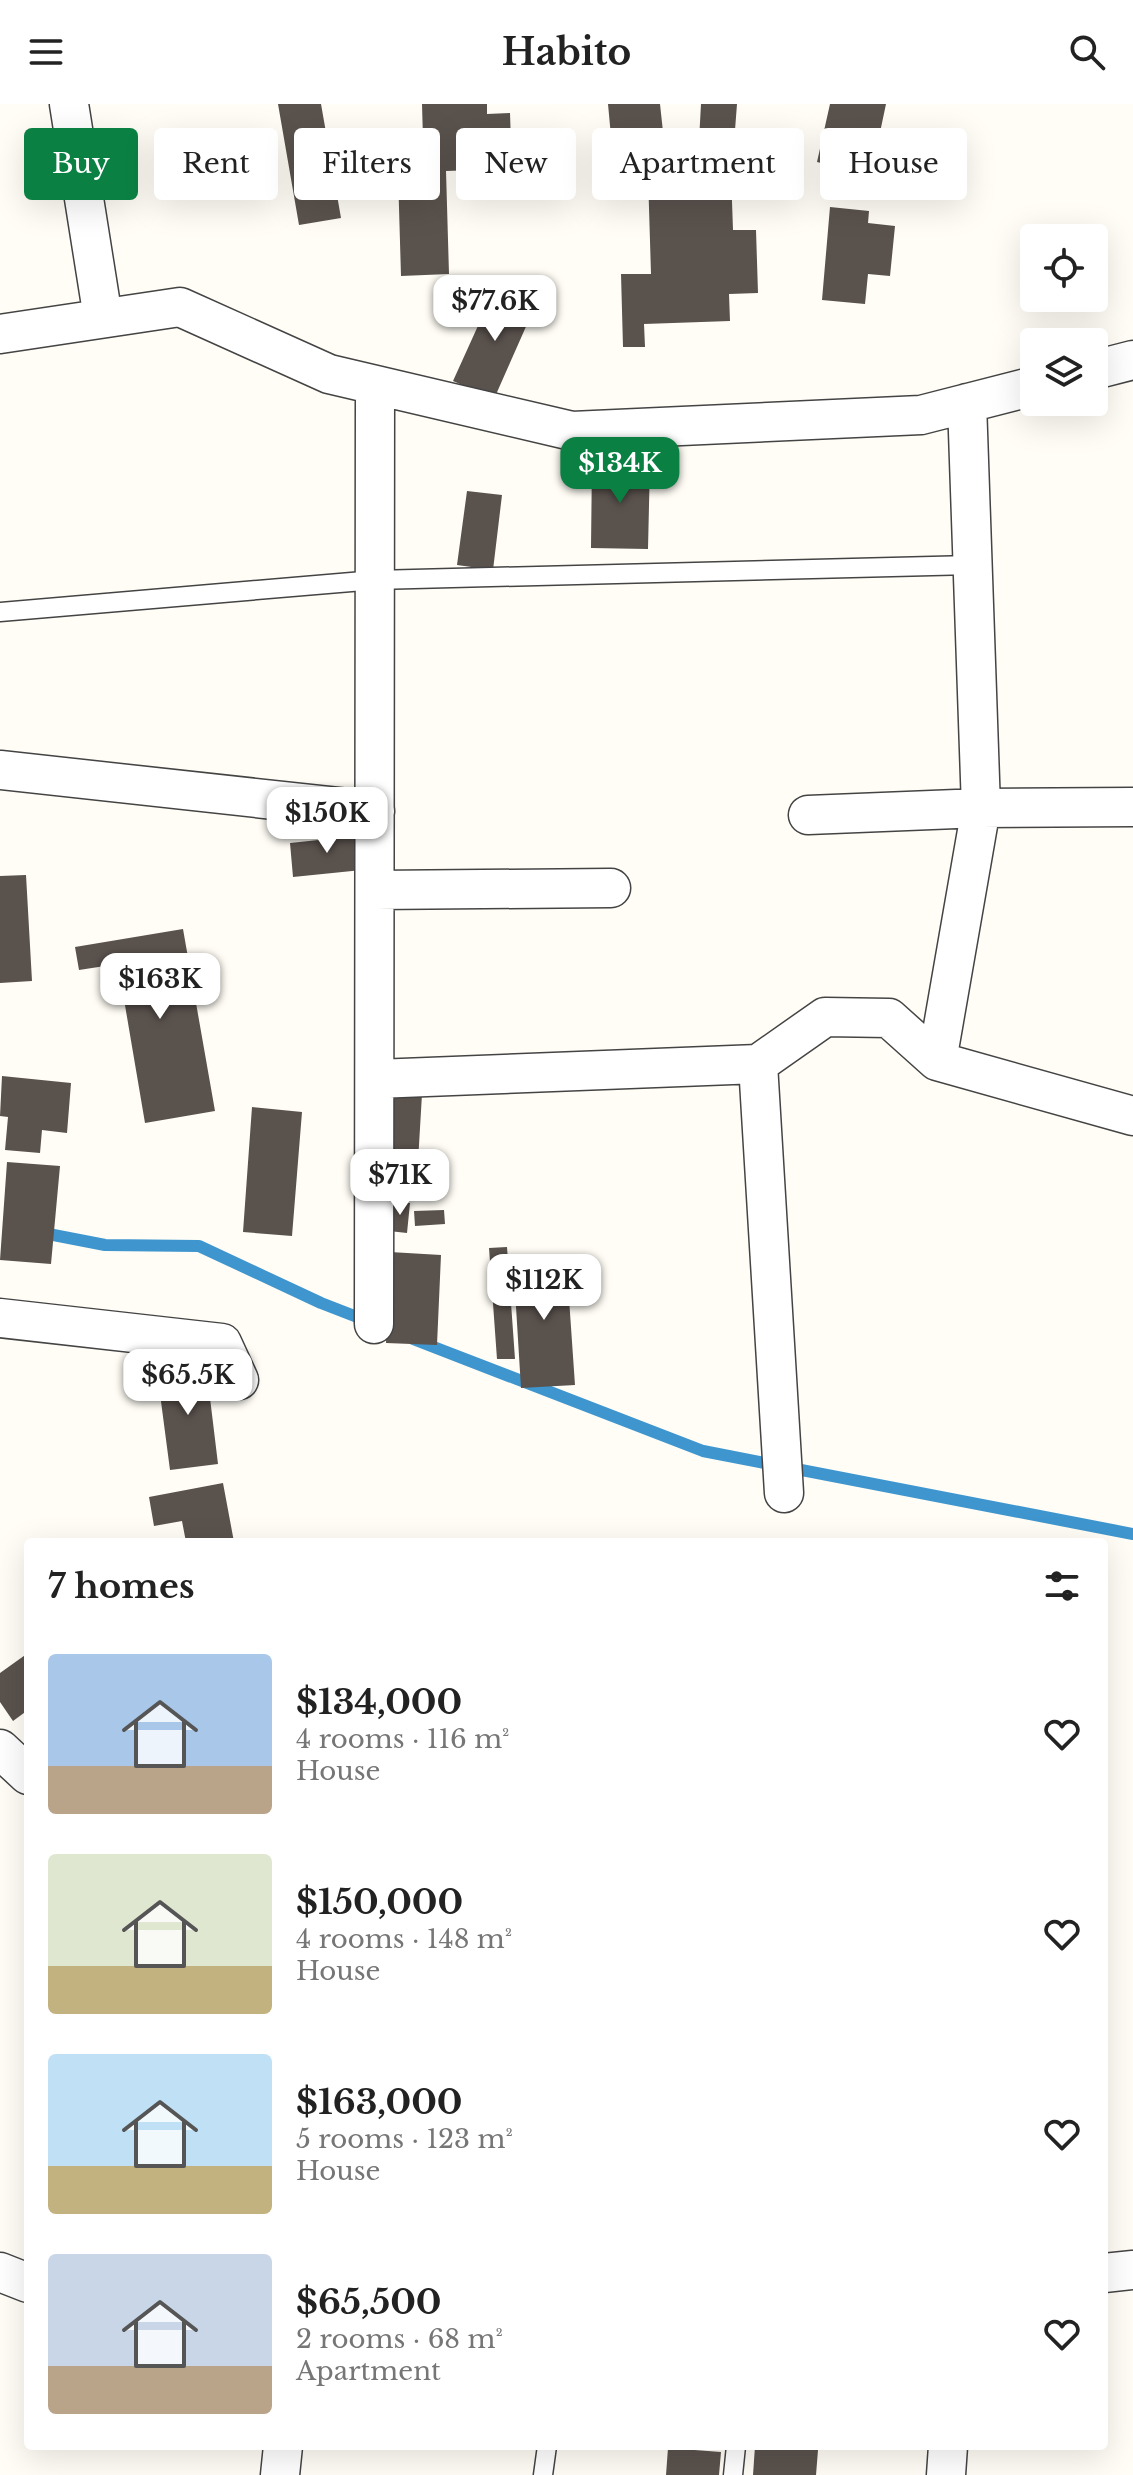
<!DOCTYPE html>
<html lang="en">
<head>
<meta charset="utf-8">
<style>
	:root { --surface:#fff; --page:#f2f2f2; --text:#222; --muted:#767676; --accent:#0b8043 }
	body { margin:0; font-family:"Libre Baskerville",serif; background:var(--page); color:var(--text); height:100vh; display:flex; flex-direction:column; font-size:30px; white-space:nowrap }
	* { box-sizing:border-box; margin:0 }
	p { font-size:26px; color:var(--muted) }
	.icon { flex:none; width:44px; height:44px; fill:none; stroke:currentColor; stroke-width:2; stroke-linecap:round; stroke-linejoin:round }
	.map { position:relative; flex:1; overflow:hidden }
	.drawer { position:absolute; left:24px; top:1434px; width:1084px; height:912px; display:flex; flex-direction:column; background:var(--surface); border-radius:8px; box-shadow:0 8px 32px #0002 }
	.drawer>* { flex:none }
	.hud { position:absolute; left:24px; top:24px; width:1086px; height:72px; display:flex; gap:16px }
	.controls { position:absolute; left:1020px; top:120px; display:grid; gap:16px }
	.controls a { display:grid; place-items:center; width:88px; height:88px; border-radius:8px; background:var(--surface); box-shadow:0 8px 32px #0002; font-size:40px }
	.price { position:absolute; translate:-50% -68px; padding:0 18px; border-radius:16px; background:#fff; color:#222; font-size:26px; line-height:52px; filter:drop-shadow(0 2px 4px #0008) }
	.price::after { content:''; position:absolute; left:50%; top:48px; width:24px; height:18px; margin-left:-12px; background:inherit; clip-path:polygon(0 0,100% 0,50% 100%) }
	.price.selected { background:var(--accent); color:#fff }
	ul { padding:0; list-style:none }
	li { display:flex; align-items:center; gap:24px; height:200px; padding:0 24px }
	li span { display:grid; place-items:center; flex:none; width:224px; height:160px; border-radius:8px; color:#555 }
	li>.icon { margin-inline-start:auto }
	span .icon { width:96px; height:96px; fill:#fffc; stroke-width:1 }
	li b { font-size:34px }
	h2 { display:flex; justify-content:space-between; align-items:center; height:96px; padding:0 24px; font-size:34px }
	.chip { padding:0 28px; border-radius:8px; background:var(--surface); box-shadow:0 8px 32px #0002; font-size:28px; line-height:72px }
	.chip.selected { background:var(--accent); color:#fff }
	header { display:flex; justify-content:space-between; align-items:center; height:104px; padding:0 24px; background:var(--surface); font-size:36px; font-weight:700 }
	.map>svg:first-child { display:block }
</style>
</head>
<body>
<header><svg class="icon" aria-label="menu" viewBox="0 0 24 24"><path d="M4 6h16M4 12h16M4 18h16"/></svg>Habito<svg class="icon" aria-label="search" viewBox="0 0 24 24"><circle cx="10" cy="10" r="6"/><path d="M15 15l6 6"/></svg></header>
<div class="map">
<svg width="1133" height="2371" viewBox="0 0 1133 2371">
	<rect width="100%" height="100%" fill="#fffdf5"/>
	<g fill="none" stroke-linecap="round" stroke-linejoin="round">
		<path stroke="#3f96cf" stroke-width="12" d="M38,1128L105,1141L199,1142L321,1199L370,1218
			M413,1235L703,1347L1133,1430"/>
	</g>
	<path fill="#5a524d" d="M278,0H321L341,114L299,121Z
		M422,0H487V10L510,9L511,40L476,66L446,67L449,170L401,172L397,35H423Z
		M608,0H660L664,37L612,43Z
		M701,0H737L734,39L699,37Z
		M830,0H886L871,71L817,58Z
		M731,69L733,126H756L758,189L729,190L730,217L644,220L645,243H623L621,170H651L648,71Z
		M830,103L869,107L868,119L895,122L890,172L868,170L865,200L822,196Z
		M496,182L536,200L494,295L453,277Z
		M592,357L650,358L648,445L591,444Z
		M467,387L502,391L493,466L457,461Z
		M358,725L362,766L293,773L290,739L328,735V728Z
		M26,771L32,877L0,879V772Z
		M183,825L215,1007L145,1019L118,860L79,866L75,843Z
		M2,972L71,979L67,1029L42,1026L40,1049L5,1046L8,1013L0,1012Z
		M394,988L422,990L416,1092L389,1090Z
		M252,1003L302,1008L292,1132L243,1128Z
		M7,1058L60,1062L51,1160L0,1156Z
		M392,1097L410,1099L407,1129L389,1127Z
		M444,1106L445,1120L415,1122L414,1107Z
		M507,1143L515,1255H497L489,1144Z
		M390,1148L441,1151L437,1241L386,1239Z
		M566,1151L575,1281L521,1284L513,1154Z
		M206,1261L218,1360L170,1366L157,1267Z
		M223,1379L234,1438H186L182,1417L154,1422L149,1393Z
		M28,1549V1606L13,1617L0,1598V1569Z
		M755,2342L818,2346L816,2371H753Z
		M668,2344L721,2348L719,2371H666Z"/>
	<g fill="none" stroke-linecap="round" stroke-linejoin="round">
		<defs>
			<path id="lane" d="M0,508L375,476L972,461
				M543,2371L547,2342
				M733,2371L736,2342"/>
			<path id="street" d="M69,0L103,214
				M0,230L180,203L329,270L572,327L921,311L1034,282
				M1094,266L1133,256
				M0,666L375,707
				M808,711L981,704L1133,703
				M376,786L611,784
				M937,957L981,704L967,299
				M758,960L784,1389
				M376,975L758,960L825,913L889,914L937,957L1133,1012
				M0,1214L222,1239L239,1276
				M374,1220L375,281
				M0,1645L28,1671
				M0,2168L28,2179
				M1104,2169L1133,2166
				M280,2371L283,2342
				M946,2371L948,2342"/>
		</defs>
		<use href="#lane" stroke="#444" stroke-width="21"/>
		<use href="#street" stroke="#444" stroke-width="41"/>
		<use href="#lane" stroke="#fff" stroke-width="18"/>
		<use href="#street" stroke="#fff" stroke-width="38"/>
	</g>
</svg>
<div class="controls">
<a><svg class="icon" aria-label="locate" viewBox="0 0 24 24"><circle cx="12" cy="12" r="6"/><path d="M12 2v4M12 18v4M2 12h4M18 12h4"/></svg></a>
<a><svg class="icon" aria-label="layers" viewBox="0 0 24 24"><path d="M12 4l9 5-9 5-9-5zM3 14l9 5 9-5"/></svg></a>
</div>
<b class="price" style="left:495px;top:239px">$77.6K</b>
<b class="price selected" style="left:620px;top:401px">$134K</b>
<b class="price" style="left:327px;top:751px">$150K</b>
<b class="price" style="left:160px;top:917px">$163K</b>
<b class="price" style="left:400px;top:1113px">$71K</b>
<b class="price" style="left:544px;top:1218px">$112K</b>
<b class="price" style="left:188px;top:1313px">$65.5K</b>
<div class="hud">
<a class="chip selected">Buy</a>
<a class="chip">Rent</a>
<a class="chip">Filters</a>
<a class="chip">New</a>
<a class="chip">Apartment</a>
<a class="chip">House</a>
</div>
<section class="drawer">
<h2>7 homes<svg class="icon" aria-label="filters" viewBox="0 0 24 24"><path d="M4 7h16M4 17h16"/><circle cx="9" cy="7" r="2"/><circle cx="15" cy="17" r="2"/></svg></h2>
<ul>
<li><span style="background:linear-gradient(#a9c7e8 70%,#b9a48a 0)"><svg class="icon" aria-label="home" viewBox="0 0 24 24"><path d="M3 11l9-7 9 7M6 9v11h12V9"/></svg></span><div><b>$134,000</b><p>4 rooms · 116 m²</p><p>House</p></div><svg class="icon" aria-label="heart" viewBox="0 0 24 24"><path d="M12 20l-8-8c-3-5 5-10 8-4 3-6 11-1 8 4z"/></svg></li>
<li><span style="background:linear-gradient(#dfe7d0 70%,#c2b280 0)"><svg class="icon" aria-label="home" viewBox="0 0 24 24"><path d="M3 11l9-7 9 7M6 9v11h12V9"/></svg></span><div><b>$150,000</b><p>4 rooms · 148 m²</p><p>House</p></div><svg class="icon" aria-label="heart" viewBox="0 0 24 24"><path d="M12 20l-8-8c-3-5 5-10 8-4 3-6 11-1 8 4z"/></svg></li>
<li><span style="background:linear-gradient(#bfe0f5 70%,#c2b280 0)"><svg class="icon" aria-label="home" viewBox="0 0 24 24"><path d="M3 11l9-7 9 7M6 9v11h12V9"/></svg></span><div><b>$163,000</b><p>5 rooms · 123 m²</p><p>House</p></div><svg class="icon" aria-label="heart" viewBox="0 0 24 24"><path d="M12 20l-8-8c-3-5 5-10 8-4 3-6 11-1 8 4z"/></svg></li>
<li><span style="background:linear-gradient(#c9d6e8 70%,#b9a48a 0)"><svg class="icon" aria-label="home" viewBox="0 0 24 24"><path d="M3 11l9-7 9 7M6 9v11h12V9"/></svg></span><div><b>$65,500</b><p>2 rooms · 68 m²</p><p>Apartment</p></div><svg class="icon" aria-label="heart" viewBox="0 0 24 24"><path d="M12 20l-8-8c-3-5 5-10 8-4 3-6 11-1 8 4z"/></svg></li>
</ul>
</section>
</div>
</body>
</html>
